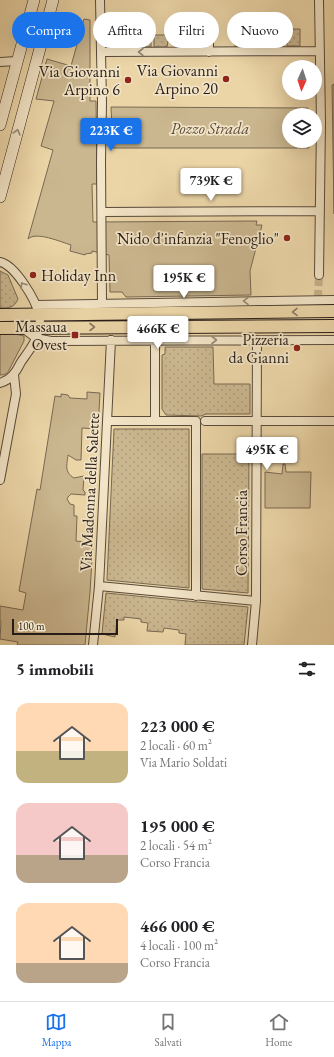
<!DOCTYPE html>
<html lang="it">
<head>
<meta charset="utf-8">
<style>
	:root { --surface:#fff; --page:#f2f2f2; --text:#202124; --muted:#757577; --line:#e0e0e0; --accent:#1a73e8 }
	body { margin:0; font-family:"EB Garamond",serif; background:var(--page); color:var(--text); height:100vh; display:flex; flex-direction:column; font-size:15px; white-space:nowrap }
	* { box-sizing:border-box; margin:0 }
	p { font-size:13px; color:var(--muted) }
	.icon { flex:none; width:22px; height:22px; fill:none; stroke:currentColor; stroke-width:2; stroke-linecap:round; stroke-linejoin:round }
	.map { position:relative; height:645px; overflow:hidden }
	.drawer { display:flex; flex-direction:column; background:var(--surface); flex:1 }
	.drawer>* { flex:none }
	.hud { position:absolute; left:12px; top:12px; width:310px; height:36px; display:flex; gap:8px }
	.needle { width:26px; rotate:183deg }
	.fabs { position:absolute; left:282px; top:60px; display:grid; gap:8px }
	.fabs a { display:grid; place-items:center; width:40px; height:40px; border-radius:50%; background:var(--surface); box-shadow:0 4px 16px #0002; font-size:20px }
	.scale { position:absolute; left:12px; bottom:10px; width:106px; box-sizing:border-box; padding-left:4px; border:2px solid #271c17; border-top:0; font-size:11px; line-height:14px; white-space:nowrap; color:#271c17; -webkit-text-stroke:3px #f2e4c6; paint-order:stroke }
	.price { position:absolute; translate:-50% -34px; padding:0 9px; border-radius:4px; background:#fff; color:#222; font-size:13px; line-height:26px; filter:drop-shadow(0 1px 2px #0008) }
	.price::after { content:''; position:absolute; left:50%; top:24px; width:12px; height:9px; margin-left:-6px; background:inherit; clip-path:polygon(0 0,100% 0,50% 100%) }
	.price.selected { background:var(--accent); color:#fff }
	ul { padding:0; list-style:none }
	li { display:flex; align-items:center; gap:12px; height:100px; padding:0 16px }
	li span { display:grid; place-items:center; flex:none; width:112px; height:80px; border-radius:12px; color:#555 }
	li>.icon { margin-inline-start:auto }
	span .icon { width:48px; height:48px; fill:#fffc; stroke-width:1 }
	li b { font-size:17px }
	h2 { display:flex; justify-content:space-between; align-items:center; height:48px; padding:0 16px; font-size:17px }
	.pill { padding:0 14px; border-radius:18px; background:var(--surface); box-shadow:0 4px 16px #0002; font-size:14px; line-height:36px }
	.pill.selected { background:var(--accent); color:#fff }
	.tabs { display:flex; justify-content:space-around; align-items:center; height:56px; border-top:1px solid var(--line); background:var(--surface); font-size:11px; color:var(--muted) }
	.tabs a { display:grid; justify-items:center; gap:2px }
	.tabs .selected { color:var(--accent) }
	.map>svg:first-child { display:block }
</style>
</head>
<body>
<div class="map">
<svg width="334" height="645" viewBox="0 0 334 645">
	<defs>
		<pattern id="grass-dots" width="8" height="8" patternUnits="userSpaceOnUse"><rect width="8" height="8" fill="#cab68f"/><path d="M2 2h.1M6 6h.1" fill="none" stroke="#ae9c7b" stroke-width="1.8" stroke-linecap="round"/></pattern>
	</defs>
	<rect width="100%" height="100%" fill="#ebd5a7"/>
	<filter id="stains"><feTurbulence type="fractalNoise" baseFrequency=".005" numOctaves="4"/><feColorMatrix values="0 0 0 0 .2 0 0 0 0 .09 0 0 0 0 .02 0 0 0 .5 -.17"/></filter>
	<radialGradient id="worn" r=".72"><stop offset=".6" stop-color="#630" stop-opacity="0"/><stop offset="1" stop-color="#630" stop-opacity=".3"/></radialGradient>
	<path fill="url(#grass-dots)" stroke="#786953" d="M234,29H240V32H248V47H235V41H232V30Z
		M287,29H300V46H287Z
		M284,31V46L251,47V32Z
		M131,35H151V47H135V41H123L126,37Z
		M154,35H172L175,36L180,41H168L167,47H154Z
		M0,271L8,275L18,299C14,308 9,308 0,308Z
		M165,347H213L214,384H250V414H206L201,416L166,415L162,409V355L165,354Z
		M114,429H189V588L107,580Z
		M202,454H249L248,593L202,589Z
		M106,593L248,607L244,645H185L186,634L179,633V630L164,628L163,632L147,631L148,623L141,622V619L124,617V620H117L115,637L102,634Z"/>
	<path fill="#cab68f" stroke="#786953" d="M84,19L90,20V101H96L97,184H92L93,222L257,221L256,225H262L250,271L251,295L126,297L122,292H110L109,255L92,251V253L85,254V255L70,251L71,245C61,242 36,231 28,239L53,150L41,146L54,101L36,99L47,59L71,66Z
		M334,84V214L332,85Z
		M111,107L308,108V115H289V141H309V148H113Z
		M0,334H15L24,336V341L9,370C7,374 4,375 0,375Z
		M87,392L100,393L98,429L82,428L81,460H76L68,455C67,465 64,472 74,478L84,476L83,490L85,492V495L71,494L68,497L67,499L70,504L74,505V516H77L76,541L93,543L90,592L85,645H17L18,642L0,639L1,622L0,621V606L23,610L26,593L19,591L37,489L40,490L55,396L61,397V394L68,395L70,398L87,399Z
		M283,464H285L286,472H311L310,508H265V472L282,474Z"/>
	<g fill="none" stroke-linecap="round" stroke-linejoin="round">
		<path stroke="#c4b08a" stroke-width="8" stroke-dasharray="8 4" stroke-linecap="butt" d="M318,298L319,275"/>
		<defs>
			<path id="minor" d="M100,0L102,103L101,161L102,304
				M209,28V52
				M101,52L320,51
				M0,62L17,61
				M102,212L320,211
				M0,262C15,265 36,300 39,315C40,318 40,323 39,327C38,340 28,352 21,362C16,372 11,380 0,383
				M319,275L321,122L319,0
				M36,305L334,300
				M23,328L36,338L51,341L334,340
				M155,340V421
				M107,421H196V596
				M205,421H334
				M0,480L16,394L14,375
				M99,586L256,601
				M93,645L99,586L111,340
				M252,645L256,601L257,340"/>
			<path id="secondary" d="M0,125L34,0
				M0,197L53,0"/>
			<path id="primary" d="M0,315L334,311
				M0,328L334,326"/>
		</defs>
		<use href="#minor" stroke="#584a3b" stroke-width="10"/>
		<use href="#secondary" stroke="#271c17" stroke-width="12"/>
		<use href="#primary" stroke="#271c17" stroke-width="14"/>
		<use href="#minor" stroke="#f2e4c6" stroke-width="8"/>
		<use href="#secondary" stroke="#f2e4c6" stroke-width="11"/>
		<use href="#primary" stroke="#ebd5a7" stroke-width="12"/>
	</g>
	<defs><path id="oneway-chevron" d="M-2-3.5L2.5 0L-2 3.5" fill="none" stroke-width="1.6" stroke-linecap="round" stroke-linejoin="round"/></defs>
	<g stroke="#978a77">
		<use href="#oneway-chevron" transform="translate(141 52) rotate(180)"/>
		<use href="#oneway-chevron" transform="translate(17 132) rotate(-75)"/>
		<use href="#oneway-chevron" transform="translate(23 285) rotate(-123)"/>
		<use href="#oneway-chevron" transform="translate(246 301) rotate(179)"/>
		<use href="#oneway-chevron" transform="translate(214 340)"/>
	</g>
	<g stroke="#89785f">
		<use href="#oneway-chevron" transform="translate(295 312) rotate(179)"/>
		<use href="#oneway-chevron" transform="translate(92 327)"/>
	</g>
	<g fill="#8f2418" stroke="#f2e4c6" stroke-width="1.5">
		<circle cx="226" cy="79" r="4"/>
		<circle cx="128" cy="80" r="4"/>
		<circle cx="287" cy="238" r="4"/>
		<circle cx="33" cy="275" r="4"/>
		<rect x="71" y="331" width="8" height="8" rx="2"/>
		<circle cx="297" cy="348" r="4"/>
	</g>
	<g text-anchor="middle" stroke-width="3.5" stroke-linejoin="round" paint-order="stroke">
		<g font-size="16" fill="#271c17" stroke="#f2e4c6" text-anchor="end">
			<text x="218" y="76">Via Giovanni<tspan x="218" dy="18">Arpino 20</tspan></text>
			<text x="120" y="77">Via Giovanni<tspan x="120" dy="18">Arpino 6</tspan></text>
			<text x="279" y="244">Nido d'infanzia "Fenoglio"</text>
			<text x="41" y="281" text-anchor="start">Holiday Inn</text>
			<text x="67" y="332">Massaua<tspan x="67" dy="18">Ovest</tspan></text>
			<text x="289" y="345">Pizzeria<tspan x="289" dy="18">da Gianni</tspan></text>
		</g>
		<g font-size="16" font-style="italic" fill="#584a3b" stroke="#f2e4c6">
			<text x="210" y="134">Pozzo Strada</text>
		</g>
		<g font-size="16" fill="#271c17" stroke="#f2e4c6">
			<text transform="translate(89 492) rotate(-87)" y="6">Via Madonna della Salette</text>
			<text transform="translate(241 533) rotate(-90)" y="6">Corso Francia</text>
		</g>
	</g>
	<rect width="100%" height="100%" filter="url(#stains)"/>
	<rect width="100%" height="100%" fill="url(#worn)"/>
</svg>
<div class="fabs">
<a><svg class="needle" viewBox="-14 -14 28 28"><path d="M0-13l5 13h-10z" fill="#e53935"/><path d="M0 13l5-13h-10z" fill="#757577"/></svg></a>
<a><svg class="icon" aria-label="layers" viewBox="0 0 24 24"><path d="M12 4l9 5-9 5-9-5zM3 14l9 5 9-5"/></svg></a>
</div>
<div class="scale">100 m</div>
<b class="price selected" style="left:111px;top:152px">223K €</b>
<b class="price" style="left:211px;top:202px">739K €</b>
<b class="price" style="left:184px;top:299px">195K €</b>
<b class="price" style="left:158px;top:350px">466K €</b>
<b class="price" style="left:267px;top:471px">495K €</b>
<div class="hud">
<a class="pill selected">Compra</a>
<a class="pill">Affitta</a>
<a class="pill">Filtri</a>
<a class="pill">Nuovo</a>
</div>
</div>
<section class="drawer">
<h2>5 immobili<svg class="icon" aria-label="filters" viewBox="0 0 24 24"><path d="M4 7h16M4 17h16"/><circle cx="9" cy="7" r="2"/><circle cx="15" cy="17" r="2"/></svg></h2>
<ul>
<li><span style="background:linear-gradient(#ffd9b3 60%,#c2b280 0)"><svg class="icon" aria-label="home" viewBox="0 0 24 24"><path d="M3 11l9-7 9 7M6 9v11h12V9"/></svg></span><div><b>223 000 €</b><p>2 locali · 60 m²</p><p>Via Mario Soldati</p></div></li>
<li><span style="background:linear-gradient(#f6c9c9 65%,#b9a48a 0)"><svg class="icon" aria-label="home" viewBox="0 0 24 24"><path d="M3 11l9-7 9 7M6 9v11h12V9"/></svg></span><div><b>195 000 €</b><p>2 locali · 54 m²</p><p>Corso Francia</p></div></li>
<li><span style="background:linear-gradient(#ffd9b3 75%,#b9a48a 0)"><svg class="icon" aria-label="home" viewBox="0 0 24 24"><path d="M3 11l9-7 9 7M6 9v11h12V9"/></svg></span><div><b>466 000 €</b><p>4 locali · 100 m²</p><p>Corso Francia</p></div></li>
</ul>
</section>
<nav class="tabs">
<a class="selected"><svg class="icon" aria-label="map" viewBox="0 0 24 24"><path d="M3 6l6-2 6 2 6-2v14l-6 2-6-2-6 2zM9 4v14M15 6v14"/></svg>Mappa</a>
<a><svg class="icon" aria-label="saved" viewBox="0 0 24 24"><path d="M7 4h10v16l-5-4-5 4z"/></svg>Salvati</a>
<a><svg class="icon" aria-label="home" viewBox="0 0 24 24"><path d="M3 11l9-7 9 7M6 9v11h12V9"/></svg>Home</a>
</nav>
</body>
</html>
